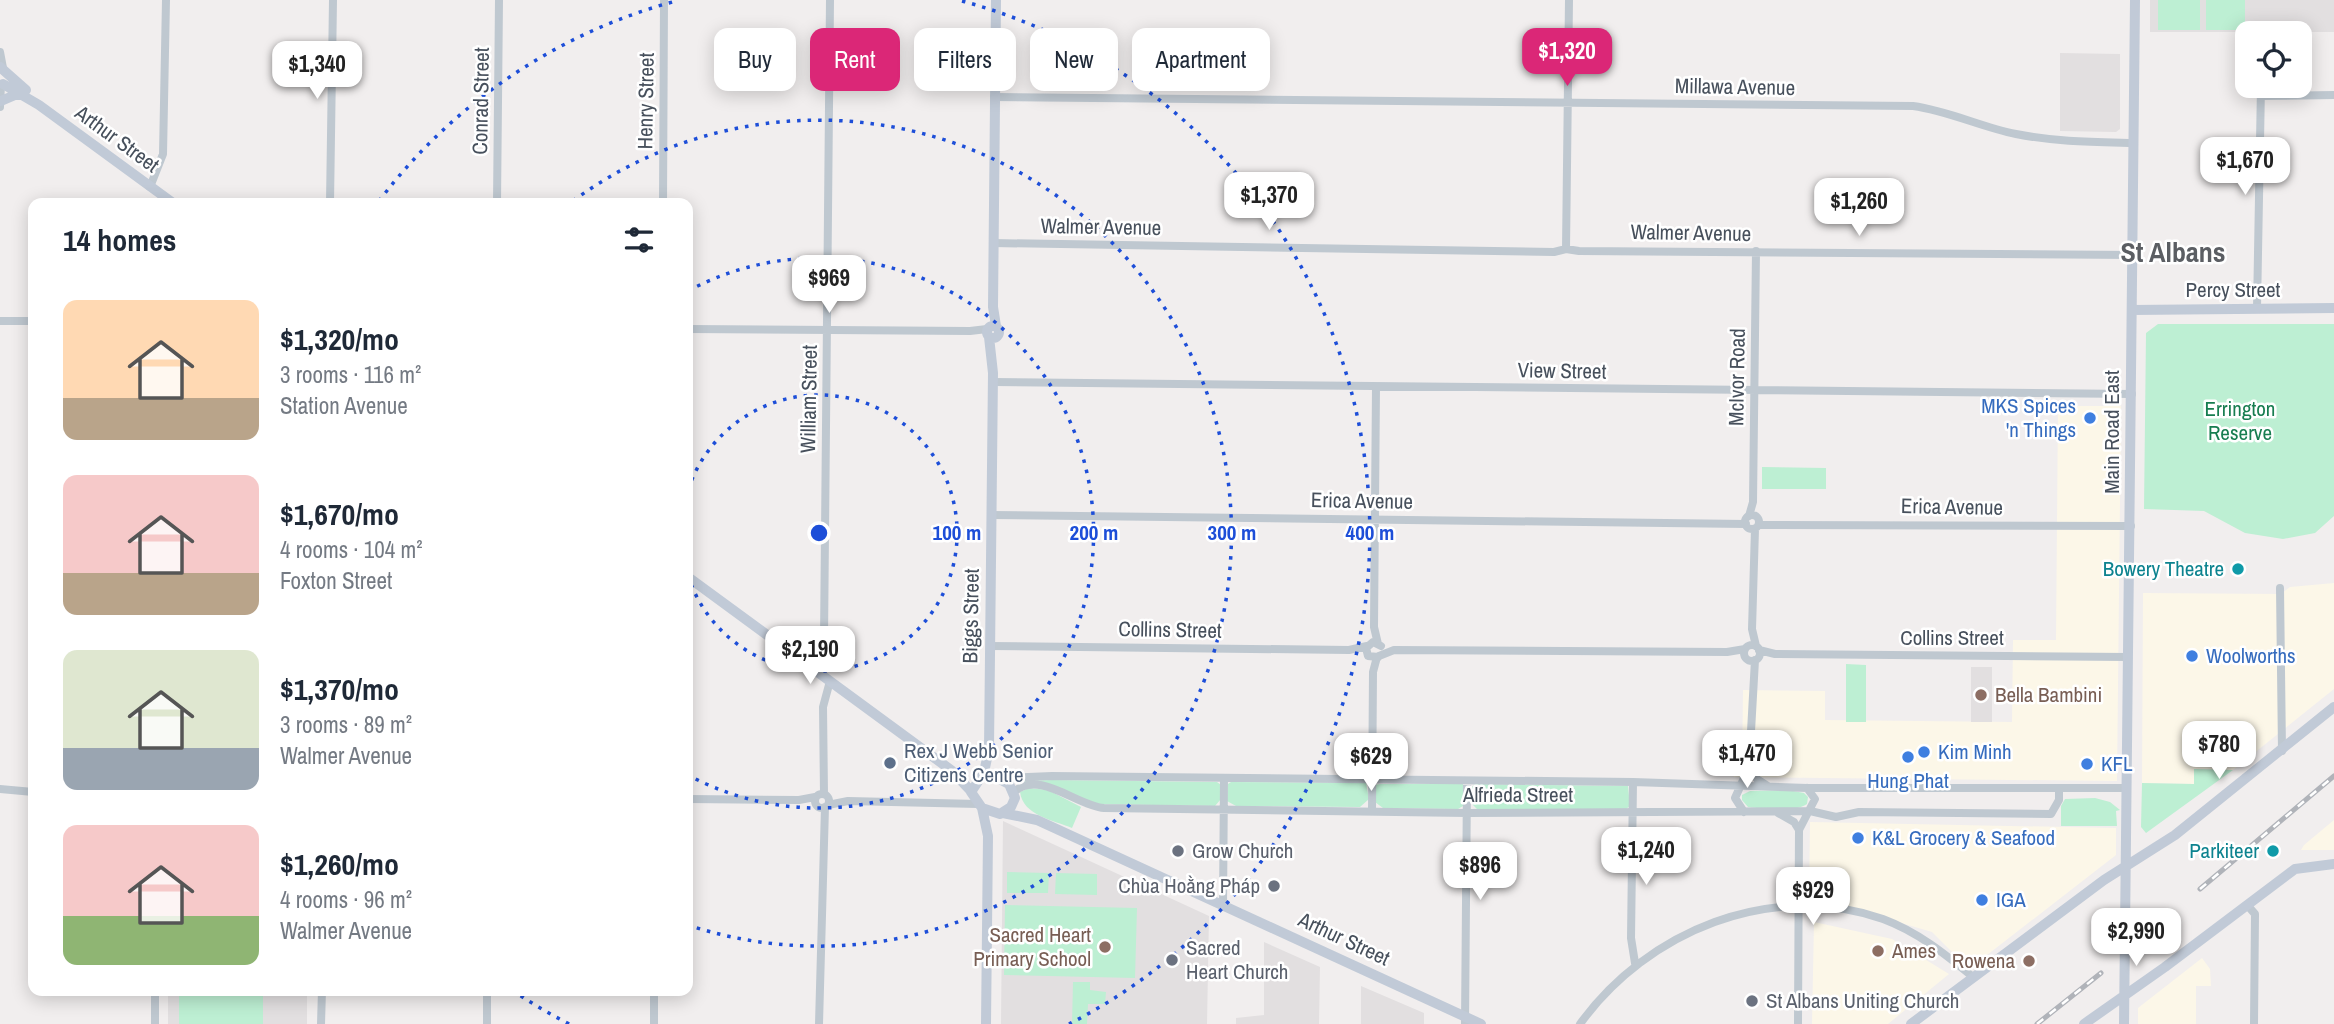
<!DOCTYPE html>
<html lang="en">
<head>
<meta charset="utf-8">
<style>
	:root { --surface:#fff; --page:#f6f6f7; --text:#1f2937; --muted:#747a83; --accent:#db2777 }
	body { margin:0; font-family:"Archivo Narrow",sans-serif; background:var(--page); color:var(--text); height:100vh; display:flex; flex-direction:column; font-size:26px; white-space:nowrap }
	* { box-sizing:border-box; margin:0 }
	p { font-size:23px; color:var(--muted) }
	.icon { flex:none; width:38px; height:38px; fill:none; stroke:currentColor; stroke-width:2; stroke-linecap:round; stroke-linejoin:round }
	.map { position:relative; flex:1; overflow:hidden }
	.details { position:absolute; left:28px; top:198px; width:665px; height:798px; display:flex; flex-direction:column; background:var(--surface); border-radius:14px; box-shadow:0 4px 18px #0003 }
	.details>* { flex:none }
	.top-card { position:absolute; left:714px; top:28px; width:665px; height:63px; display:flex; gap:14px }
	.fabs { position:absolute; left:2235px; top:21px; display:grid; gap:14px }
	.fabs a { display:grid; place-items:center; width:77px; height:77px; border-radius:14px; background:var(--surface); box-shadow:0 4px 18px #0003; font-size:35px }
	.price { position:absolute; translate:-50% -60px; padding:0 16px; border-radius:14px; background:#fff; color:#222; font-size:23px; line-height:46px; filter:drop-shadow(0 2px 4px #0008) }
	.price::after { content:''; position:absolute; left:50%; top:42px; width:21px; height:16px; margin-left:-10px; background:inherit; clip-path:polygon(0 0,100% 0,50% 100%) }
	.price.active { background:var(--accent); color:#fff }
	ul { padding:0; list-style:none }
	li { display:flex; align-items:center; gap:21px; height:175px; padding:0 35px }
	li span { display:grid; place-items:center; flex:none; width:196px; height:140px; border-radius:14px; color:#555 }
	li>.icon { margin-inline-start:auto }
	span .icon { width:84px; height:84px; fill:#fffc; stroke-width:1 }
	li b { font-size:30px }
	h2 { display:flex; justify-content:space-between; align-items:center; height:84px; padding:0 35px; font-size:30px }
	.tag { padding:0 24px; border-radius:14px; background:var(--surface); box-shadow:0 4px 18px #0003; font-size:24px; line-height:63px }
	.tag.active { background:var(--accent); color:#fff }
	.map>svg:first-child { display:block }
</style>
</head>
<body>
<div class="map">
<svg width="2334" height="1024" viewBox="0 0 2334 1024">
	<rect width="100%" height="100%" fill="#f1eeee"/>
	<path fill="#fcf7e8" d="M2058,406H2121L2117,781L1733,777L1742,770L1743,690L1825,691V720L2012,722L2013,640H2056Z
		M2334,583V689L2233,770L2194,769V784L2142,783L2143,593L2281,594L2290,587Z
		M2334,820V850H2301L2304,845Z
		M1810,822L2116,828V855L1969,969L1932,932L1809,896Z
		M1814,922L1892,939L1949,974L1888,1024H1812Z
		M2202,958L2210,969L2211,986H2196V1024H2138V1008Z"/>
	<path fill="#e2dfe0" d="M2150,0H2334V32H2150Z
		M2060,53L2120,54V129L2116,132L2060,131Z
		M1971,667H1992V722H1971Z
		M1003,821L1209,916L1207,1024H1001Z
		M1264,942L1320,967L1319,1024H1236V1018L1264,1015Z
		M1361,986L1424,1013V1024H1361Z
		M168,991H307V1024H168Z"/>
	<path fill="#bdefd3" d="M2158,0H2200V30H2158Z
		M2206,0H2245V30H2206Z
		M2158,324H2334V516L2315,533L2283,539L2245,533L2204,511L2144,509L2146,333Z
		M1762,467L1826,468V489H1762Z
		M1846,664L1866,665V722H1846Z
		M2194,769L2233,770L2146,833L2141,827L2142,783L2194,784Z
		M1052,780L1217,782L1221,785V799L1215,806L1091,804L1022,781Z
		M1231,782L1366,783L1369,799L1360,807L1236,806L1227,801L1228,784Z
		M1380,784H1463V806L1458,809L1383,808L1375,802V785Z
		M1475,784L1628,786L1630,806L1626,809H1477L1471,803V788Z
		M1029,788L1048,790L1081,807L1072,828C1054,820 1023,816 1020,792Z
		M1788,790L1804,793L1808,797L1807,804C1793,813 1764,809 1748,807L1742,800V795L1750,791Z
		M2095,798L2110,802L2120,810L2116,811L2117,826H2061V806L2065,799Z
		M1007,872L1049,873L1048,893H1007Z
		M1056,873L1097,874V895L1055,894Z
		M1005,905L1137,908L1135,978L1004,975Z
		M1073,982H1090V990L1106,992L1105,1004H1088L1087,1024H1072Z
		M179,991H263V1024H179Z"/>
	<g fill="none" stroke-linecap="round" stroke-linejoin="round">
		<path stroke="#bfc8d0" stroke-width="8" d="M2262,33V31
			M0,52L3,68
			M2261,96L2334,95
			M994,97L1913,106C1949,111 1981,127 2016,134C2056,142 2094,142 2134,143
			M0,107L1,84
			M150,187L163,154L166,0
			M330,203L333,0
			M497,203L499,0
			M663,203L664,0
			M993,243L1554,252L1566,249L1579,251L2133,255
			M1566,249L1569,0
			M2257,309L2261,86
			M0,321H33
			M688,329L970,331L987,329
			M993,382L2132,394
			M1376,387L1374,627L1378,644
			M1745 522a7 7 0 1 1 14 0a7 7 0 1 1-14 0Z
			M991,515L1746,524
			M1749,516L1753,502L1756,251
			M1759,525L2131,526
			M1755,529L1752,629L1756,646
			M2280,588L2282,751
			M1744 653a8 8 0 1 1 16 0a8 8 0 1 1-16 0Z
			M990,646L1349,650L1367,646
			M1759,650L1775,654L2128,657
			M1379,656L1394,650L1727,652L1745,649
			M1378,657L1368,656L1366,648L1373,642L1381,646
			M815,670L824,640L830,0
			M1749,767L1757,779L1768,786
			M1002,778L1052,776L1633,782L1807,788H2127
			M1633,782L1631,938L1635,963
			M0,789L33,792
			M1014,792C1039,769 1077,806 1104,808L1467,813L1810,811L1836,817L1859,812L2051,814L2059,800V788
			M815 801a7 7 0 1 1 14 0a7 7 0 1 1-14 0Z
			M824,794L823,707L830,681
			M688,799L799,800L815,797
			M828,805L848,801L978,804
			M1372,811L1373,672L1377,657
			M1744,812L1735,798L1749,767L1755,660
			M1778,813L1794,822L1799,830
			M1223,906L1224,778
			M2248,906L2255,914L2254,1024
			M155,1024V990
			M321,1024L322,990
			M487,1024V990
			M654,1024V990
			M819,1024L825,807
			M1465,1024L1467,781
			M1580,1024C1647,931 1771,880 1883,919C1918,932 1945,954 1973,977
			M1798,1024L1799,830L1815,799L1807,788"/>
		<path stroke="#c1cad7" stroke-width="10" d="M0,67L26,90
			M3,84L39,105L173,203
			M1,101L15,95H23
			M2132,310L2334,308
			M987 332a6 6 0 1 1 12 0a6 6 0 1 1-12 0Z
			M996,326L993,307L996,0
			M688,577L951,770L971,791
			M994,776L1009,784L1015,798L1011,807L1000,814L982,808L971,792L981,777Z
			M983,777L989,749L993,373L989,337
			M982,808L988,836L986,1024
			M1003,813L1037,820L1481,1024
			M1911,1024L2104,880L2175,835L2334,707
			M2084,1024L2165,967L2295,869L2334,864
			M2124,1024L2135,0"/>
		<defs>
			<path id="rail" d="M2200,889L2334,776
				M2037,1024L2101,973"/>
		</defs>
		<use href="#rail" stroke="#b0b3b9" stroke-width="5"/>
		<use href="#rail" stroke="#fff" stroke-width="2.5" stroke-dasharray="8" stroke-linecap="butt"/>
	</g>
	<g fill="none" stroke="#1d4ed8" stroke-width="3.5" stroke-dasharray="3.5 7">
		<path d="M688 490A138 138 0 1 1 688 576"/>
		<path d="M688 291A275 275 0 1 1 688 775"/>
		<path d="M573 201A413 413 0 1 1 688 925"/>
		<path d="M569 1024A551 551 0 0 1 515 992M379 201A551 551 0 0 1 676 1M962 1A551 551 0 0 1 1069 1024"/>
	</g>
	<g fill="#3f7fe0" stroke="#fff" stroke-width="2.5">
		<circle cx="2090" cy="418" r="7"/>
		<circle cx="2192" cy="656" r="7"/>
		<circle cx="1924" cy="752" r="7"/>
		<circle cx="1908" cy="757" r="7"/>
		<circle cx="2087" cy="764" r="7"/>
		<circle cx="1858" cy="838" r="7"/>
		<circle cx="1982" cy="900" r="7"/>
	</g>
	<g fill="#0f9aa8" stroke="#fff" stroke-width="2.5">
		<circle cx="2238" cy="569" r="7"/>
		<circle cx="2273" cy="851" r="7"/>
	</g>
	<g fill="#8d6e63" stroke="#fff" stroke-width="2.5">
		<circle cx="1981" cy="695" r="7"/>
		<circle cx="1105" cy="947" r="7"/>
		<circle cx="1878" cy="951" r="7"/>
		<circle cx="2029" cy="961" r="7"/>
	</g>
	<circle fill="#5c6f8a" stroke="#fff" stroke-width="2.5" cx="890" cy="763" r="7"/>
	<g fill="#6b7280" stroke="#fff" stroke-width="2.5">
		<circle cx="1178" cy="851" r="7"/>
		<circle cx="1274" cy="886" r="7"/>
		<circle cx="1172" cy="960" r="7"/>
		<circle cx="1752" cy="1001" r="7"/>
	</g>
	<g text-anchor="middle" stroke-width="5" stroke-linejoin="round" paint-order="stroke">
		<g font-size="21" fill="#47505c" stroke="#fff">
			<text transform="translate(1735 87) rotate(1)" y="7">Millawa Avenue</text>
			<text transform="translate(481 101) rotate(-89)" y="7">Conrad Street</text>
			<text transform="translate(646 101) rotate(-89)" y="7">Henry Street</text>
			<text transform="translate(117 139) rotate(36)" y="7">Arthur Street</text>
			<text transform="translate(1101 227) rotate(1)" y="7">Walmer Avenue</text>
			<text transform="translate(1691 233) rotate(1)" y="7">Walmer Avenue</text>
			<text x="2233" y="297">Percy Street</text>
			<text transform="translate(1562 371) rotate(1)" y="7">View Street</text>
			<text transform="translate(1737 377) rotate(-89)" y="7">McIvor Road</text>
			<text transform="translate(809 399) rotate(-89)" y="7">William Street</text>
			<text transform="translate(2112 432) rotate(-90)" y="7">Main Road East</text>
			<text transform="translate(1362 501) rotate(1)" y="7">Erica Avenue</text>
			<text transform="translate(1952 507) rotate(1)" y="7">Erica Avenue</text>
			<text transform="translate(971 616) rotate(-89)" y="7">Biggs Street</text>
			<text transform="translate(1170 630) rotate(1)" y="7">Collins Street</text>
			<text x="1952" y="645">Collins Street</text>
			<text x="1518" y="802">Alfrieda Street</text>
			<text transform="translate(1344 939) rotate(25)" y="7">Arthur Street</text>
		</g>
		<g font-size="21" fill="#366cbe" stroke="#fff" text-anchor="start">
			<text x="2076" y="413" text-anchor="end">MKS Spices<tspan x="2076" dy="24">'n Things</tspan></text>
			<text x="2206" y="663">Woolworths</text>
			<text x="1938" y="759">Kim Minh</text>
			<text x="2101" y="771">KFL</text>
			<text x="1908" y="788" text-anchor="middle">Hung Phat</text>
			<text x="1872" y="845">K&amp;L Grocery &amp; Seafood</text>
			<text x="1996" y="907">IGA</text>
		</g>
		<g font-size="21" fill="#177d50" stroke="#fff">
			<text x="2240" y="416">Errington<tspan x="2240" dy="24">Reserve</tspan></text>
		</g>
		<g font-size="21" fill="#0d838f" stroke="#fff" text-anchor="end">
			<text x="2224" y="576">Bowery Theatre</text>
			<text x="2259" y="858">Parkiteer</text>
		</g>
		<g font-size="21" fill="#785e54" stroke="#fff" text-anchor="start">
			<text x="1995" y="702">Bella Bambini</text>
			<text x="1091" y="942" text-anchor="end">Sacred Heart<tspan x="1091" dy="24">Primary School</tspan></text>
			<text x="1892" y="958">Ames</text>
			<text x="2015" y="968" text-anchor="end">Rowena</text>
		</g>
		<g font-size="21" fill="#4e5e75" stroke="#fff" text-anchor="start">
			<text x="904" y="758">Rex J Webb Senior<tspan x="904" dy="24">Citizens Centre</tspan></text>
		</g>
		<g font-size="21" fill="#5b616d" stroke="#fff" text-anchor="start">
			<text x="1192" y="858">Grow Church</text>
			<text x="1260" y="893" text-anchor="end">Chùa Hoằng Pháp</text>
			<text x="1186" y="955">Sacred<tspan x="1186" dy="24">Heart Church</tspan></text>
			<text x="1766" y="1008">St Albans Uniting Church</text>
		</g>
		<g font-size="28" font-weight="bold" fill="#5b5e63" stroke="#fff">
			<text x="2173" y="262">St Albans</text>
		</g>
	</g>
	<circle cx="819" cy="533" r="10" fill="#1d4ed8" stroke="#fff" stroke-width="3.5"/>
	<g font-size="21" text-anchor="middle" font-weight="bold" fill="#1d4ed8" stroke="#fff" stroke-width="5" stroke-linejoin="round" paint-order="stroke">
		<text x="957" y="540">100 m</text>
		<text x="1094" y="540">200 m</text>
		<text x="1232" y="540">300 m</text>
		<text x="1370" y="540">400 m</text>
	</g>
</svg>
<div class="fabs">
<a><svg class="icon" aria-label="locate" viewBox="0 0 24 24"><circle cx="12" cy="12" r="6"/><path d="M12 2v4M12 18v4M2 12h4M18 12h4"/></svg></a>
</div>
<b class="price active" style="left:1567px;top:88px">$1,320</b>
<b class="price" style="left:317px;top:101px">$1,340</b>
<b class="price" style="left:2245px;top:197px">$1,670</b>
<b class="price" style="left:1269px;top:232px">$1,370</b>
<b class="price" style="left:1859px;top:238px">$1,260</b>
<b class="price" style="left:829px;top:315px">$969</b>
<b class="price" style="left:810px;top:686px">$2,190</b>
<b class="price" style="left:2219px;top:781px">$780</b>
<b class="price" style="left:1747px;top:790px">$1,470</b>
<b class="price" style="left:1371px;top:793px">$629</b>
<b class="price" style="left:1646px;top:887px">$1,240</b>
<b class="price" style="left:1480px;top:902px">$896</b>
<b class="price" style="left:1813px;top:927px">$929</b>
<b class="price" style="left:2136px;top:968px">$2,990</b>
<div class="top-card">
<a class="tag">Buy</a>
<a class="tag active">Rent</a>
<a class="tag">Filters</a>
<a class="tag">New</a>
<a class="tag">Apartment</a>
</div>
<section class="details">
<h2>14 homes<svg class="icon" aria-label="filters" viewBox="0 0 24 24"><path d="M4 7h16M4 17h16"/><circle cx="9" cy="7" r="2"/><circle cx="15" cy="17" r="2"/></svg></h2>
<ul>
<li><span style="background:linear-gradient(#ffd9b3 70%,#b9a48a 0)"><svg class="icon" aria-label="home" viewBox="0 0 24 24"><path d="M3 11l9-7 9 7M6 9v11h12V9"/></svg></span><div><b>$1,320/mo</b><p>3 rooms · 116 m²</p><p>Station Avenue</p></div></li>
<li><span style="background:linear-gradient(#f6c9c9 70%,#b9a48a 0)"><svg class="icon" aria-label="home" viewBox="0 0 24 24"><path d="M3 11l9-7 9 7M6 9v11h12V9"/></svg></span><div><b>$1,670/mo</b><p>4 rooms · 104 m²</p><p>Foxton Street</p></div></li>
<li><span style="background:linear-gradient(#dfe7d0 70%,#9aa5b1 0)"><svg class="icon" aria-label="home" viewBox="0 0 24 24"><path d="M3 11l9-7 9 7M6 9v11h12V9"/></svg></span><div><b>$1,370/mo</b><p>3 rooms · 89 m²</p><p>Walmer Avenue</p></div></li>
<li><span style="background:linear-gradient(#f6c9c9 65%,#8fb573 0)"><svg class="icon" aria-label="home" viewBox="0 0 24 24"><path d="M3 11l9-7 9 7M6 9v11h12V9"/></svg></span><div><b>$1,260/mo</b><p>4 rooms · 96 m²</p><p>Walmer Avenue</p></div></li>
</ul>
</section>
</div>
</body>
</html>
